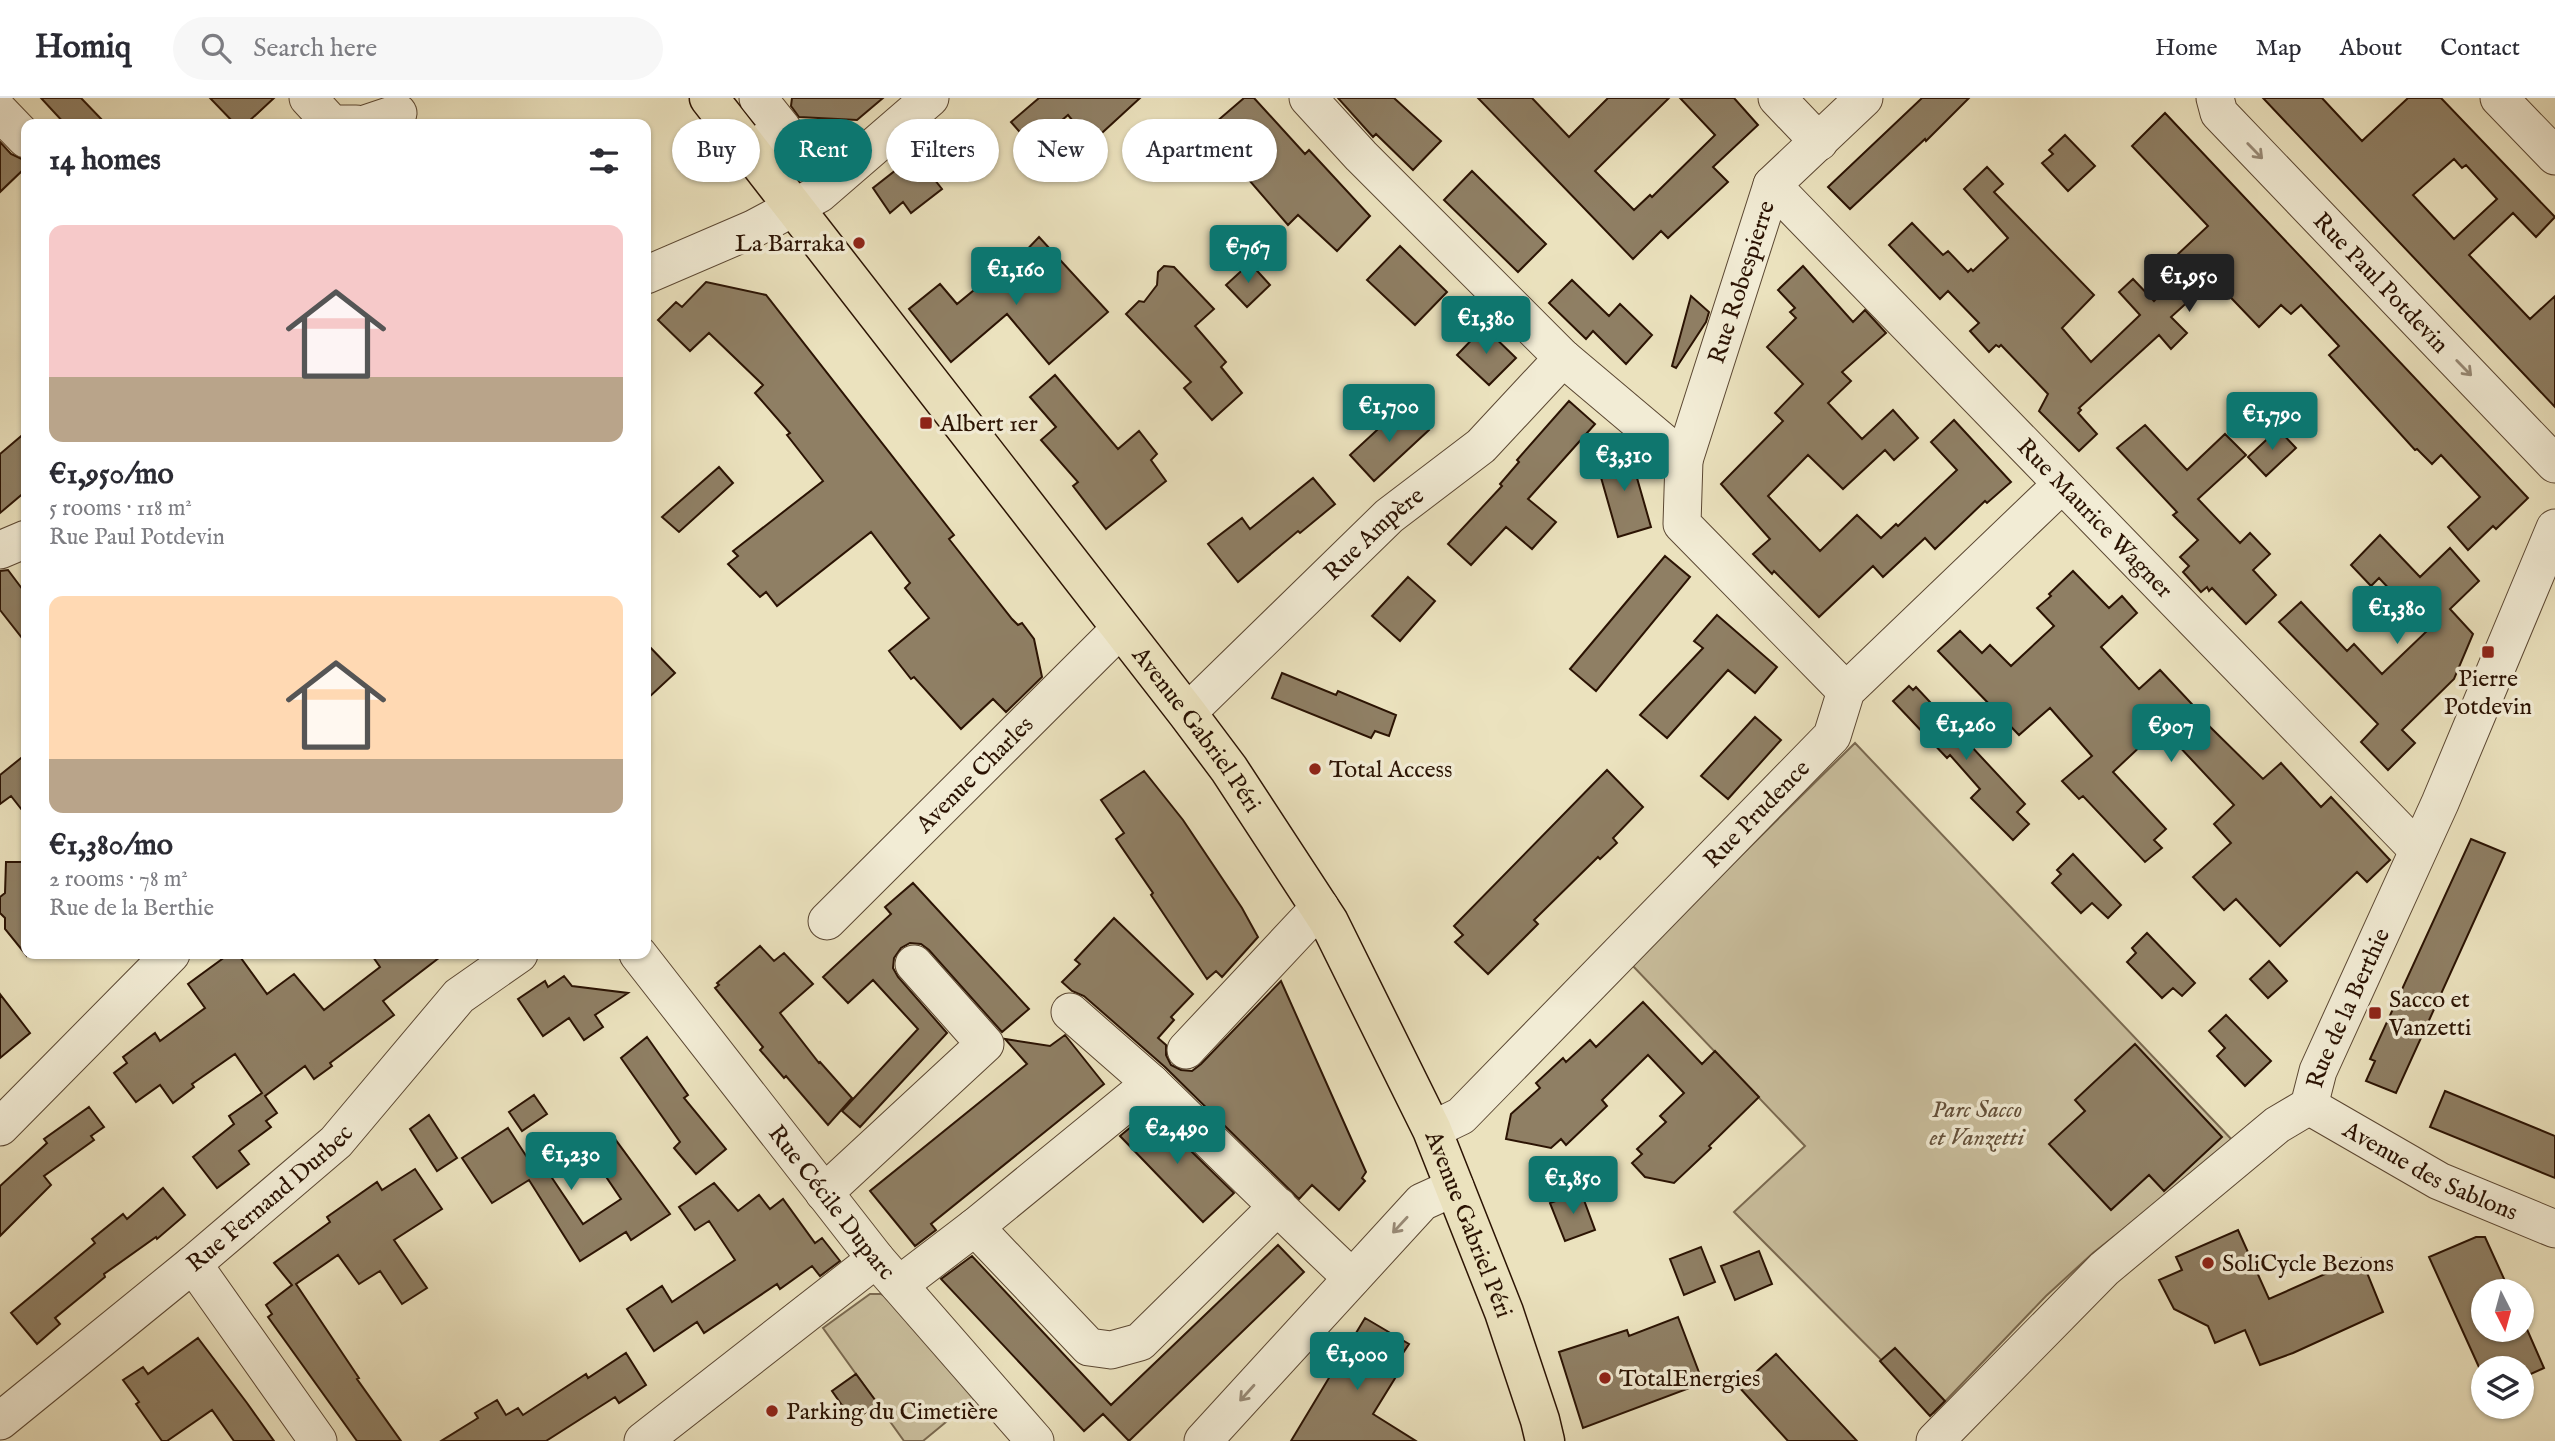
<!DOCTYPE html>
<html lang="en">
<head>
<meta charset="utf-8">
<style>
	:root { --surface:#fff; --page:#f7f7f7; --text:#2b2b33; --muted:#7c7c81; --line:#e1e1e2; --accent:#0f766e }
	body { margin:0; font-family:"IM FELL English",serif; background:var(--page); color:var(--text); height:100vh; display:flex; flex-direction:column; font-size:26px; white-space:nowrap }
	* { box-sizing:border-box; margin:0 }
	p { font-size:23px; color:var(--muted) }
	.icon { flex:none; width:38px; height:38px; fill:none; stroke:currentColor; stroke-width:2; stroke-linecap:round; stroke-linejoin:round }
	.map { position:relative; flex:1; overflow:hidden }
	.drawer { position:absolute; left:21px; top:21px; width:630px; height:840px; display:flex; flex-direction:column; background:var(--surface); border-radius:14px; box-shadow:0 2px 5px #0004 }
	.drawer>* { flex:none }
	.guide { position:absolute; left:672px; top:21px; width:665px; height:63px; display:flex; gap:14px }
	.needle { width:46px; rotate:174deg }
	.controls { position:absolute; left:2471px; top:1181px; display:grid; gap:14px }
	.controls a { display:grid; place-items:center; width:63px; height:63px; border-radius:50%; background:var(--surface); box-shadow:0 2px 5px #0004; font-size:35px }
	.price { position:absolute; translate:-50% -60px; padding:0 16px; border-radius:7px; background:var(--accent); color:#fff; font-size:23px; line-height:46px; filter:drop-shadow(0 2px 4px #0008) }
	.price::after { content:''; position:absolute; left:50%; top:42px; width:21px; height:16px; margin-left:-10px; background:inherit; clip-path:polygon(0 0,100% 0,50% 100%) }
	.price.current { background:#222; color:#fff }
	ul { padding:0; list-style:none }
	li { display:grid; align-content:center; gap:14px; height:371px; padding:0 28px }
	li span { display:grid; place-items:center; height:217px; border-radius:14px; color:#555 }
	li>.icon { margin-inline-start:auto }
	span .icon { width:126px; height:126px; fill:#fffc; stroke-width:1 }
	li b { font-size:30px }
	h2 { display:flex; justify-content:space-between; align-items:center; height:84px; padding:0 28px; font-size:30px }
	.pill { padding:0 24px; border-radius:32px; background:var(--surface); box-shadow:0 2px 5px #0004; font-size:24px; line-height:63px }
	.pill.current { background:var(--accent); color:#fff }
	header { display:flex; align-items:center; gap:42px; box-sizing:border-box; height:98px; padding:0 35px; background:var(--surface); border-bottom:2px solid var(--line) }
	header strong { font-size:33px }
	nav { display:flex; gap:38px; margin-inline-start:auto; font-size:24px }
	.search { width:490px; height:63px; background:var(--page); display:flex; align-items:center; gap:18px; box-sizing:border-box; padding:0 24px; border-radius:38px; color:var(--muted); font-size:26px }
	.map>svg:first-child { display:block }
</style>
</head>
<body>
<header>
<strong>Homiq</strong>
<div class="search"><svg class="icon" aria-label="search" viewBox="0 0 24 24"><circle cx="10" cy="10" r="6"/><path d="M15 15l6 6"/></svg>Search here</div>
<nav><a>Home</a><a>Map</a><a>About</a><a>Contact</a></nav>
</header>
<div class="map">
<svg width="2555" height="1343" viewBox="0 0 2555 1343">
	<rect width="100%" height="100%" fill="#ebe2be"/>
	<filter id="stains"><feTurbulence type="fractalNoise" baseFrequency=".00286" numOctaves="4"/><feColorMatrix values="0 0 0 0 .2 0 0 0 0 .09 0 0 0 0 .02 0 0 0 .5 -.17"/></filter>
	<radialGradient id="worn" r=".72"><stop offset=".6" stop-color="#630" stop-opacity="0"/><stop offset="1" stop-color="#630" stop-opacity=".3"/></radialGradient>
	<path fill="#cabf9e" stroke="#7a6950" stroke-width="2" d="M1855,645L2234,1044L2093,1155L2046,1198L1934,1315L1734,1114L1805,1048L1631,866Z
		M870,1196H881L889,1201L980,1296L923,1343H904L823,1230Z"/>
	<path fill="#8f7f64" stroke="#2b1303" stroke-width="2" fill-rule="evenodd" d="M41,0H81L106,26H65Z
		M210,0H274L246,26H235Z
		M792,0H883L857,22L799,19L791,8Z
		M1039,0H1140L1091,45L1068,17L1032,48L1011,24Z
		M1244,0H1254L1305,56L1309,52L1370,118L1337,153L1298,117L1288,127L1230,60L1239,51L1216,24Z
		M1338,0H1394L1441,43L1413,72L1376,36L1373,39Z
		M1478,0H1532L1569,39L1608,0H1669L1595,73L1634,112L1650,97L1652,99L1715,37L1680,0H1734L1758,27L1713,69L1728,84L1668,140L1661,133L1633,161Z
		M1922,0H1969L1926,43L1925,41L1850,111L1828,89Z
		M2263,0H2322L2362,43L2408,0H2441L2555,119L2536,139L2513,115L2469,157L2530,221L2555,198V309ZM2454,61L2462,70L2466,67L2497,101L2454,141L2413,97Z
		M2165,15L2528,400L2496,431L2493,428L2468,452L2448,429L2480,399L2441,357L2432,366L2417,351L2415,352L2329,257L2339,248L2301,207L2291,216L2281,207L2259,229L2213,181L2171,219L2187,235L2171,251L2159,237L2079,310L2081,312L2078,315L2097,336L2079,353L2039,313L2048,296L2001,247L1999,249L1996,247L1989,254L1970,233L1979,225L1948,193L1940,201L1889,147L1912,125L1943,157L1948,153L1968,174L1971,171L1973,173L2008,140L1964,91L1987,69L2003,86L1994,94L2094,197L2062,230L2091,264L2140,217L2119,194L2133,181L2154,203L2161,196L2153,186L2164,177L2160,173L2208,128L2132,48Z
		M2065,37L2095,68L2068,93L2042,65L2053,56L2049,52Z
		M0,44L11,56L26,63V69L0,94Z
		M910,61L918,72L923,67L942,91L911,115L903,104L890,115L873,90Z
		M1472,73L1546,146L1518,174L1444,102Z
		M1039,139L1108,214L1049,266L1007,216L951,264L909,211L940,186L957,206L979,188L983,193L1019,162L1018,161Z
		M1400,148L1447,194L1415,227L1367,182Z
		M1250,165L1270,187L1247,209L1226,187Z
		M1164,168L1174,169L1214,211L1195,228L1226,264L1221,269L1242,295L1212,322L1184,290L1191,284L1126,216L1139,203L1144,204L1157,187L1158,174Z
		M1803,168L1853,224L1865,212L1886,235L1842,274L1851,283L1828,305L1862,341L1893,312L1918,340L1894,362L1885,352L1843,391L1808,357L1768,398L1820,453L1857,417L1881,440L1896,426L1898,428L1957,372L1931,344L1954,322L2011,384L1987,405L1985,403L1935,451L1925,440L1883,479L1873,468L1819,519L1774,473L1772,476L1753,456L1770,441L1721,386L1783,323L1775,315L1803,286L1767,249L1796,220L1790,214L1795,210L1778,192Z
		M1572,182L1609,218L1620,206L1652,237L1626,266L1593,233L1586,241L1549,205Z
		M706,184L766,197L954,437L949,441L1012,521L1018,527L1022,525L1034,541L1042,579L1006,614L993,601L961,631L914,579L911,581L889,553L929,520L905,490L910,485L871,434L777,508L766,494L760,499L728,466L738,458L733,453L823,383L787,337L790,335L755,295L763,287L709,235L690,253L658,222L676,204L682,209Z
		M1691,198L1709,214L1706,224L1676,270L1672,268Z
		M1484,229L1516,260L1489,287L1457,257Z
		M1055,277L1118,351L1139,333L1157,356L1151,362L1166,383L1106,431L1073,388L1078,384L1041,342L1056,329L1030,299Z
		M1569,303L1595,326L1528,401L1556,424L1532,451L1506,429L1471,467L1448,446L1502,388L1500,386L1519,364L1517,362Z
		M1407,312L1429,332L1374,383L1350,357L1389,321L1393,326Z
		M2145,327L2187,372L2225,336L2246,357L2198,401L2240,445L2250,435L2270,456L2253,472L2276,497L2246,526L2212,490L2209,493L2207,489L2201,494L2183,474L2189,468L2180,459L2198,442L2173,417L2177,414L2117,350Z
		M2278,331L2296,350L2266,378L2248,359Z
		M26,334V393L0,415V356Z
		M1629,352L1651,429L1618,439L1596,362Z
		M719,369L733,385L679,434L662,419Z
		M1313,380L1335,406L1300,435L1298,433L1238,484L1208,446L1242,420L1250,431Z
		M2380,437L2420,479L2450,450L2479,483L2450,511L2473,536L2454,581L2402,632L2415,645L2388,672L2361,644L2378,626L2279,524L2301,504L2347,553L2354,546L2382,576L2428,532L2379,480L2371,488L2351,467Z
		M1665,458L1690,479L1596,593L1570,571Z
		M8,472L26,496V545L0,512V473Z
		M2073,473L2109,510L2122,498L2137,515L2101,549L2139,591L2160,572L2204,619L2202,621L2263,681L2281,665L2321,709L2331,699L2390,762L2367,784L2357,774L2280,848L2236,801L2224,812L2193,779L2231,745L2214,726L2234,707L2161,629L2113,674L2166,731L2154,742L2162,750L2145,764L2083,698L2079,701L2062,683L2092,658L2050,610L2019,637L1938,553L1960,533L1982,555L1990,547L2011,568L2054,528L2037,510L2051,498L2049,496Z
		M1408,479L1435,503L1400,543L1372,518Z
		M1717,517L1777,569L1755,595L1728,572L1667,640L1640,617L1703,550L1694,543Z
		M646,545L675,575L646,602Z
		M1282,575L1336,597L1338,593L1396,617L1389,638L1375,633L1371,640L1272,600Z
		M1909,588L1913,592L1916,589L2025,706L2017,714L2029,726L2013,742L1971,700L1980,691L1950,657L1947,660L1893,603Z
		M1755,619L1781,642L1728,701L1701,678Z
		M26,656V717L11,698L0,706V677Z
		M1607,672L1643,709L1613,740L1617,745L1600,761L1598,759L1534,822L1538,826L1488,876L1455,844L1463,837L1454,828Z
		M1144,673L1183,722L1242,810L1258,839L1222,879L1216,873L1207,881L1151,797L1153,795L1116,741L1124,735L1101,702Z
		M2471,741L2505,755L2396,995L2366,983L2375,963L2370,961Z
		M2073,756L2121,807L2108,820L2092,805L2081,815L2052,785L2061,776L2057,772Z
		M6,764H26V857L5,831V820L0,815V799L5,795Z
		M913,785L1029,911L1002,934L929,852L921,846L910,845L901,850L894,860L893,870L898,879L947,935L860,1029L842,1013L918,931L873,882L848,905L823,879L891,816L885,809Z
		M1114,820L1193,896L1171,919L1174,922L1158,940L1166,947V957L1171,967L1181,972L1192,973L1201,966L1281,883L1366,1074L1362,1080L1365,1083L1339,1112L1312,1087L1299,1101L1165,969L1084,898L1072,893L1062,884L1080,866L1075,862Z
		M2147,835L2195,885L2182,898L2173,890L2162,900L2127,864L2136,855L2132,850Z
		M760,848L774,863L784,855L813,886L780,915L819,965L820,964L852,1000L828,1027L786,978L784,980L760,952L763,949L715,890L719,887L717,885Z
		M229,856H238L267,896L294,876L324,912L380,869L371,856H444L383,903L394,917L330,965L332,968L314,981L305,968L265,998L277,1015L266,1023L271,1029L239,1053L249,1066L217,1090L193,1059L234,1026L229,1018L262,995L235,956L192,986L194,989L173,1005L160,987L136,1004L114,975L127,965L123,959L155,935L160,943L205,910L188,886Z
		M2269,863L2287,883L2268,900L2250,881Z
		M564,878L572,888L628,895L595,917L603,929L584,942L569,920L543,938L518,901L545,883L548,889Z
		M0,896L30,935L0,960Z
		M1643,904L1702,966L1715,953L1759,999L1709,1048L1711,1050L1674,1085L1645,1079L1632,1065L1642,1056L1637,1051L1666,1024L1660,1018L1684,995L1648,957L1602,1002L1607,1008L1566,1047L1561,1041L1551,1050L1506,1041L1511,1016L1540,990L1536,985L1563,960L1566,964L1590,942L1596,949Z
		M2226,917L2271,963L2245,988L2217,958L2225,950L2209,933Z
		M1065,937L1104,986L931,1126L936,1132L915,1148L870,1093L1027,966L1005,941L1050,948Z
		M647,939L688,997L684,1000L726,1051L696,1076L674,1050L680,1044L621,960Z
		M2135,946L2222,1039L2164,1093L2149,1077L2111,1112L2049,1046L2085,1013L2075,1002Z
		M2445,993L2555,1038V1080L2430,1029Z
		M534,997L547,1016L522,1033L509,1014Z
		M89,1009L104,1029L91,1038L94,1042L44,1078L51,1087L0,1138V1088L47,1045L44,1041Z
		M1150,1013L1234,1095L1203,1124L1120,1038Z
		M429,1017L457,1060L437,1073L410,1031Z
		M508,1030L532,1067L540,1062L583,1126L621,1101L592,1058L615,1041L670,1116L631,1142L626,1134L580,1163L529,1082L492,1105L462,1060Z
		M415,1071L442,1111L394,1142L427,1190L402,1206L380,1173L359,1186L338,1157L296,1186L359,1280L357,1281L401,1343H357L268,1219L272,1216L266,1207L292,1187L274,1165L330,1124L327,1119L377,1084L382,1092Z
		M714,1085L738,1113L759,1097L770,1111L783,1101L815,1145L822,1140L840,1163L820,1178L812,1168L780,1191L777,1186L704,1235L697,1224L654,1253L627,1211L662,1188L672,1204L735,1162L709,1123L695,1132L679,1109Z
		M163,1090L185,1117L157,1141L156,1139L104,1176L105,1179L55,1220L60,1226L37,1246L11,1215L95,1145L92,1141L123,1116L127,1121Z
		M1581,1094L1595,1132L1565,1143L1550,1105Z
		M2238,1132L2269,1201L2361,1160L2383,1214L2293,1255L2260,1267L2245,1232L2215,1245L2208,1228L2174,1211L2159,1182L2182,1172L2176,1159Z
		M2476,1139H2485L2510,1194H2483V1232H2522V1220L2544,1270L2522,1280V1270H2483V1278L2429,1159Z
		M1278,1147L1304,1174L1129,1343L1103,1316L1084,1333L941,1181L972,1158L1111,1307Z
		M1701,1149L1715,1184L1684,1197L1670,1161Z
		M1759,1153L1772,1186L1735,1202L1721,1168Z
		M1678,1219L1703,1285L1583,1330L1559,1254L1627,1232L1629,1238Z
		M1365,1220L1409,1246L1391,1273L1397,1277L1373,1316L1416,1343H1291Z
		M198,1240L247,1305L274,1343H234L212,1312L167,1343H162L136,1306L139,1304L123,1282L143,1269L148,1276Z
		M1895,1250L1945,1303L1930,1318L1880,1263Z
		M626,1255L646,1287L619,1305L615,1299L546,1343H441L478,1320L475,1315L497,1302L506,1317L518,1310L523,1317L586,1276L588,1280Z
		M1776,1256L1857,1343H1788L1739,1289Z
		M856,1276L878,1306L853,1323L832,1293Z"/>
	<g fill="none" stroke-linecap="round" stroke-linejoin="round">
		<defs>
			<g id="minor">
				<path d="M308,0L332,26H356"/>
				<path d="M1308,0L1361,58L1563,260L1684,362L1682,426L1846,593"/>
				<path d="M1777,0L1819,44"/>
				<path id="s1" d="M2215,0L2219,15L2555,366"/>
				<path d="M2499,0L2555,58"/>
				<path d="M0,14L26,41"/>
				<path d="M365,26L398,15"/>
				<path d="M751,54L782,30L758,0"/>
				<path id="s2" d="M1772,87L2418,752"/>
				<path d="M646,177L753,131L819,96L930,0"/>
				<path id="s3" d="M1684,362L1772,87L1864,0"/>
				<path d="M0,452L26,441"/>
				<path id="s4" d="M1187,615L1389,418L1481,348L1563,260"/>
				<path id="s5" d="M827,823L1121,530"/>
				<path id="s6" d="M638,856L876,1161L1035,1343"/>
				<path d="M1070,914L1151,985"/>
				<path d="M1186,952L1320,809"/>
				<path id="s7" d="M2309,1008L2439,1083L2555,1131"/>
				<path d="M0,1029L171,856"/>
				<path id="s8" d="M1432,1032L1461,1018L1832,638L1846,593L2062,386"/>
				<path d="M824,1095L985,946L914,866"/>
				<path d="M1278,1108L1140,1244L1111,1252L1089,1249L975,1129L1151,985C1218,1050 1284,1116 1352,1180"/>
				<path d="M193,1166L318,1343"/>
				<path d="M899,1187L975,1129"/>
				<path id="s9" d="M0,1323L193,1166L336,1044L459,898L519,856"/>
				<path d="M643,1343L876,1161"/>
				<path d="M1203,1343L1422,1104L1455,1089"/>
				<path id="s10" d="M1935,1343L2104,1171L2277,1027L2309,1008L2318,973L2440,705L2555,430"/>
			</g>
			<g id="major">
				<path id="s11" d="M709,0L1187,615L1229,671L1329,824L1432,1032L1504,1214L1540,1322L1545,1343"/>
			</g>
		</defs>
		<use href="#minor" stroke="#5b4732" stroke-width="39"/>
		<use href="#major" stroke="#2b1303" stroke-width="41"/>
		<use href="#minor" stroke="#f2ecd5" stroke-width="37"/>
		<use href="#major" stroke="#ebe2be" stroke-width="38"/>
	</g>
	<defs><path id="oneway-shaft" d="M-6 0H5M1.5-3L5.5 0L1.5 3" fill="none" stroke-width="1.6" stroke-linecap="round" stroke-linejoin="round" transform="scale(1.75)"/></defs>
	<g stroke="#988a76">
		<use href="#oneway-shaft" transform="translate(2255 53) rotate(46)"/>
		<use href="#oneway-shaft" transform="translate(2464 270) rotate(46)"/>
		<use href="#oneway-shaft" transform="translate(1400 1127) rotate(133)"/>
		<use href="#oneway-shaft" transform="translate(1247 1295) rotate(132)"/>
	</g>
	<g fill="#8f2418" stroke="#f2ecd5" stroke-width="2.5">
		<circle cx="859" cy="145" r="7"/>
		<rect x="919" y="318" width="14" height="14" rx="3.5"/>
		<rect x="2481" y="547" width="14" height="14" rx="3.5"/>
		<circle cx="1315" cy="671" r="7"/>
		<rect x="2368" y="908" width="14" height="14" rx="3.5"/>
		<circle cx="2208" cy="1165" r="7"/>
		<circle cx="1605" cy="1280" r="7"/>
		<circle cx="772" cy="1313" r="7"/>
	</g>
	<g text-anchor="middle" stroke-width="7" stroke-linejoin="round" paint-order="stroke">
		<g font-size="24" fill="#2b1303" stroke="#f2ecd5" text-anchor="start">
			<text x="845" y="153" text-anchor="end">La Barraka</text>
			<text x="940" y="333">Albert 1er</text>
			<text x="2488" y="588" text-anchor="middle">Pierre<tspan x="2488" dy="28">Potdevin</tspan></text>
			<text x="1329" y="679">Total Access</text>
			<text x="2389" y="909">Sacco et<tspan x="2389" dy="28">Vanzetti</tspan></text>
			<text x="2222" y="1173">SoliCycle Bezons</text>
			<text x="1619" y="1288">TotalEnergies</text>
			<text x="786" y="1321">Parking du Cimetière</text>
		</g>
		<g font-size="24" fill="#2b1303" stroke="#f2ecd5">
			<text dy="8" stroke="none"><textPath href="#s3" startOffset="187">Rue Robespierre</textPath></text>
			<text dy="8" stroke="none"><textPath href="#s1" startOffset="250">Rue Paul Potdevin</textPath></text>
			<text dy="8" stroke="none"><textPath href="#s2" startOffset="464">Rue Maurice Wagner</textPath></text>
			<text dy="8" stroke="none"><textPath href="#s4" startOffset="259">Rue Ampère</textPath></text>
			<text dy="8" stroke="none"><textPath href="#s11" startOffset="798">Avenue Gabriel Péri</textPath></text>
			<text dy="8" stroke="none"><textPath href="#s5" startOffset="208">Avenue Charles</textPath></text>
			<text dy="8" stroke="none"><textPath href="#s8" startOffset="455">Rue Prudence</textPath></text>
			<text dy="8" stroke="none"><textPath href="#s10" startOffset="609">Rue de la Berthie</textPath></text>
			<text dy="8" stroke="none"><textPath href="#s7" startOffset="138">Avenue des Sablons</textPath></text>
			<text dy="8" stroke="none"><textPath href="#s9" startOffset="350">Rue Fernand Durbec</textPath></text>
			<text dy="8" stroke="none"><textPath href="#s6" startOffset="315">Rue Cécile Duparc</textPath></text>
			<text dy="8" stroke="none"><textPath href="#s11" startOffset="1365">Avenue Gabriel Péri</textPath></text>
		</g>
		<g font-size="24" font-style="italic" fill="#634f39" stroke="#f2ecd5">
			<text x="1977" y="1019">Parc Sacco<tspan x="1977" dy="28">et Vanzetti</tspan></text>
		</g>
	</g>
	<rect width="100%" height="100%" filter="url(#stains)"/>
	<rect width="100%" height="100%" fill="url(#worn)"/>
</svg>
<div class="controls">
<a><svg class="needle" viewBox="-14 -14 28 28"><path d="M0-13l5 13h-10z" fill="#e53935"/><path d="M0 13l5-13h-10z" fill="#7c7c81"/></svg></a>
<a><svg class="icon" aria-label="layers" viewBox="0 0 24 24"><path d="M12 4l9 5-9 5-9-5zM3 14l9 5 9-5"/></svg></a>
</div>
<b class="price" style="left:1248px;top:187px">€767</b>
<b class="price" style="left:1016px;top:209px">€1,160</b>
<b class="price current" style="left:2189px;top:216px">€1,950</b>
<b class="price" style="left:1486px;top:258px">€1,380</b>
<b class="price" style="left:1389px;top:346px">€1,700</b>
<b class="price" style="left:2272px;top:354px">€1,790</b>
<b class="price" style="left:1624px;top:395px">€3,310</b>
<b class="price" style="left:2397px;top:548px">€1,380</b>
<b class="price" style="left:1966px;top:664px">€1,260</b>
<b class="price" style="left:2171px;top:666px">€907</b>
<b class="price" style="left:1177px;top:1068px">€2,490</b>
<b class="price" style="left:571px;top:1094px">€1,230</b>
<b class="price" style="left:1573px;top:1118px">€1,850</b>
<b class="price" style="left:1357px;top:1294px">€1,000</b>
<div class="guide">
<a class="pill">Buy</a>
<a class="pill current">Rent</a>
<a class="pill">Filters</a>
<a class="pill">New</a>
<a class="pill">Apartment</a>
</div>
<section class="drawer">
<h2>14 homes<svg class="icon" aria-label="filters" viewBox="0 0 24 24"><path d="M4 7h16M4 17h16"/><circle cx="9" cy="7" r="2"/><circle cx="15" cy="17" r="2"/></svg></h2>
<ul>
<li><span style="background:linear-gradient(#f6c9c9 70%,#b9a48a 0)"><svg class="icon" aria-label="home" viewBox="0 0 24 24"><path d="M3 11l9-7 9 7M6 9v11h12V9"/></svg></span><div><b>€1,950/mo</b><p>5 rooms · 118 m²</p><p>Rue Paul Potdevin</p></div></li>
<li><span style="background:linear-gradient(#ffd9b3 75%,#b9a48a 0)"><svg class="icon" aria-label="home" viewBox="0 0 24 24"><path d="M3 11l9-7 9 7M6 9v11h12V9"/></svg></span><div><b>€1,380/mo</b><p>2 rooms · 78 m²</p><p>Rue de la Berthie</p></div></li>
</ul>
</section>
</div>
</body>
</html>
